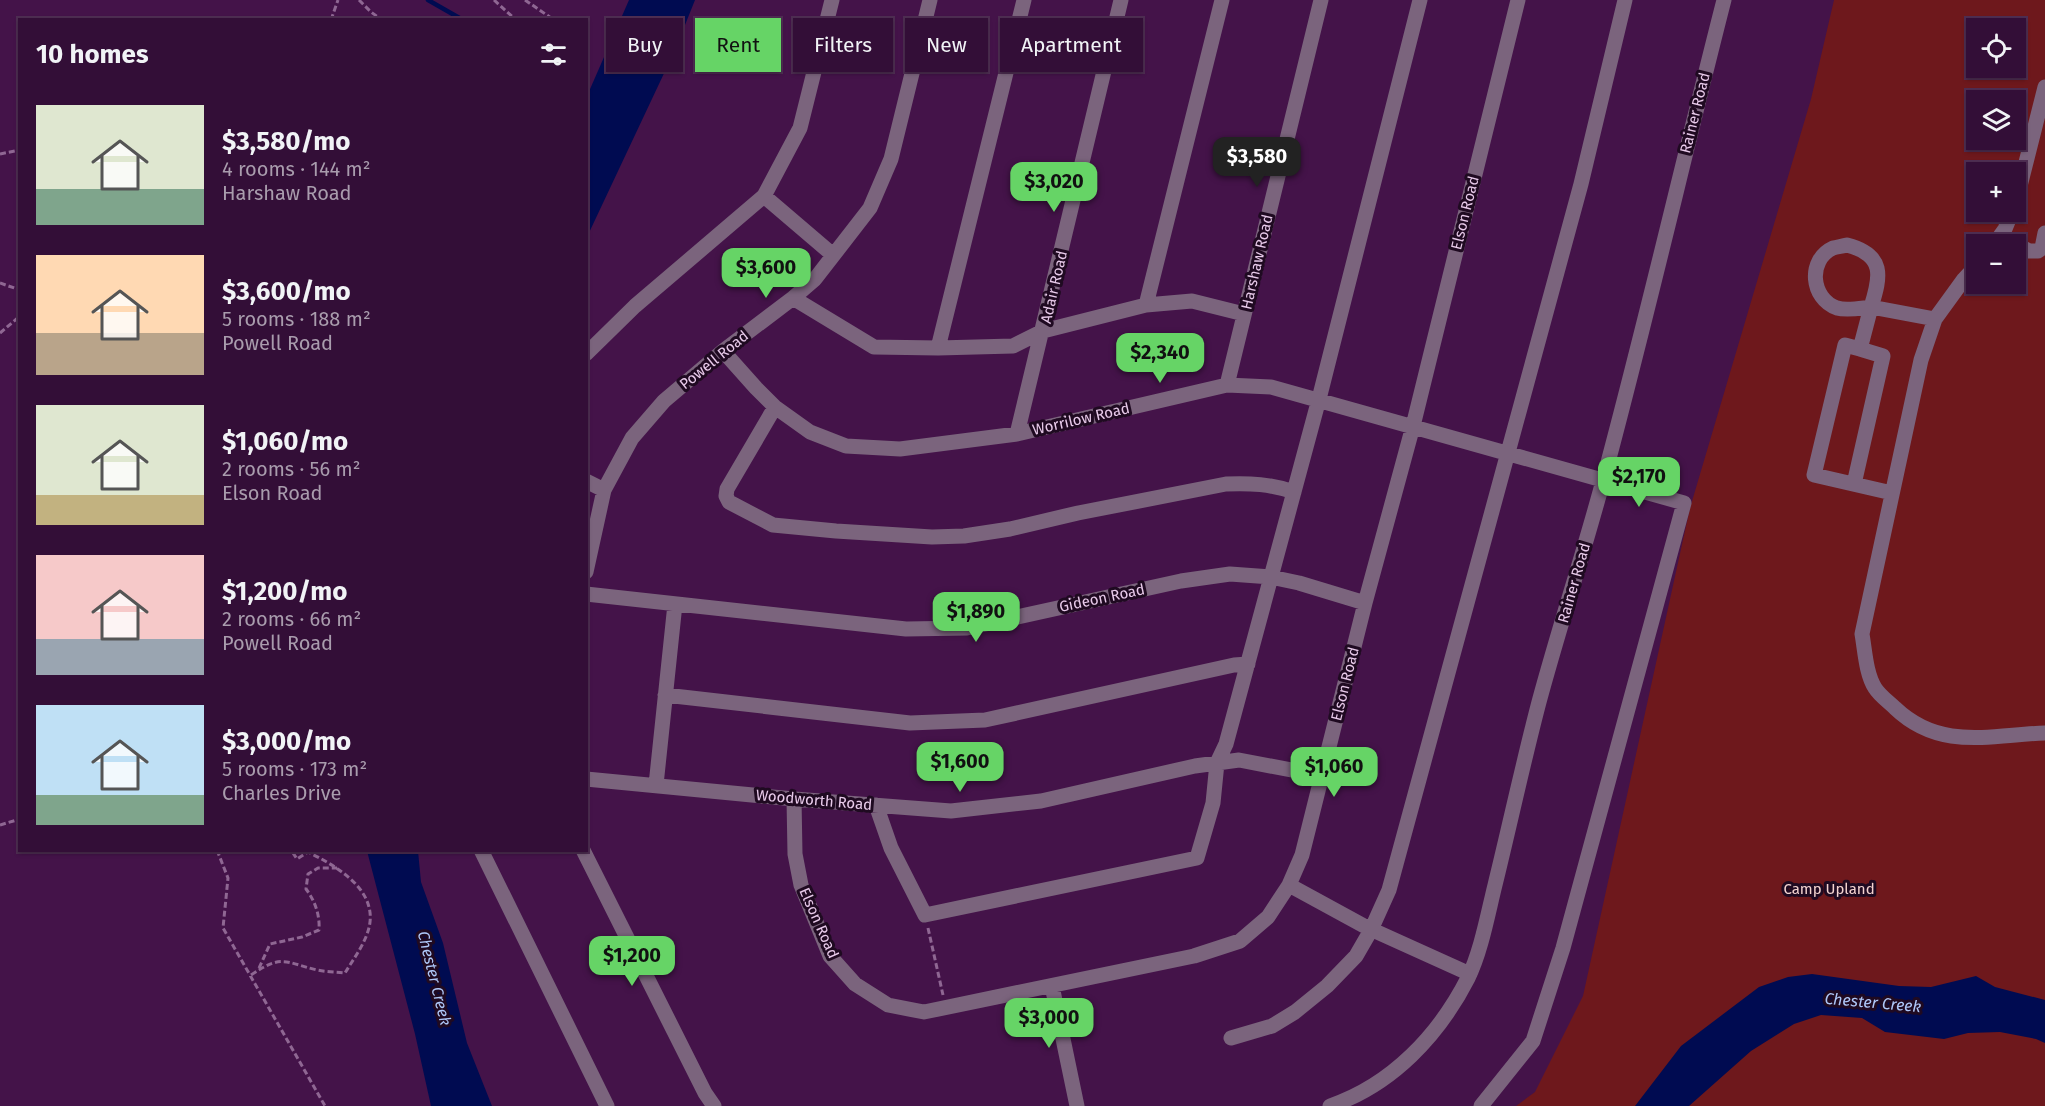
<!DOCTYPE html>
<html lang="en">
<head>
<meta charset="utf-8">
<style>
	:root { --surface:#330e37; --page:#3b173f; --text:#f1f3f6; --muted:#a99cad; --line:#4e2e52; --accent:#66d466 }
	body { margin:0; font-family:"Fira Sans",sans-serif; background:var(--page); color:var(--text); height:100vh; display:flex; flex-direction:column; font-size:22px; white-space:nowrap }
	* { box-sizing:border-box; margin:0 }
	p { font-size:20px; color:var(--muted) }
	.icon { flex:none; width:33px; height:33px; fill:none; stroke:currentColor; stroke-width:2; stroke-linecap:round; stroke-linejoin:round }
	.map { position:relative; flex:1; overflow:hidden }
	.sheet { position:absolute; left:18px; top:18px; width:570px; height:834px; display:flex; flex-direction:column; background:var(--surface); border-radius:0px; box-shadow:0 2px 4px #0004,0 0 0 2px var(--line) }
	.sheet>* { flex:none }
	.banner { position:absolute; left:606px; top:18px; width:570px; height:54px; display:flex; gap:12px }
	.tools { position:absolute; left:1966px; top:18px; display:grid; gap:12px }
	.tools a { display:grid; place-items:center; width:60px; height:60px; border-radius:0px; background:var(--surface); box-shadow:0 2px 4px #0004,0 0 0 2px var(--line); font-size:30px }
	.price { position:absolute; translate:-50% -51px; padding:0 14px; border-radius:12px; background:var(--accent); color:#111; font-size:20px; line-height:39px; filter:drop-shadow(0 2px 3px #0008) }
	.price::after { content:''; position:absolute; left:50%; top:36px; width:18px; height:14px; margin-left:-9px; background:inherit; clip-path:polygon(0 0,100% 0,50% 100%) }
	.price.selected { background:#222; color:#fff }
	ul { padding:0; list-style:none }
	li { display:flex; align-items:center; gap:18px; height:150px; padding:0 18px }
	li span { display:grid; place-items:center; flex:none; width:168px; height:120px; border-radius:0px; color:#555 }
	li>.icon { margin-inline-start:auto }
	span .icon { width:72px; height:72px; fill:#fffc; stroke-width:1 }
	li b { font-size:26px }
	h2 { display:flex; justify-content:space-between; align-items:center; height:72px; padding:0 18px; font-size:26px }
	.tag { padding:0 21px; border-radius:0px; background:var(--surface); box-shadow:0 2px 4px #0004,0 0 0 2px var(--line); font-size:21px; line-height:54px }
	.tag.selected { background:var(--accent); color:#111 }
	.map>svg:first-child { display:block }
</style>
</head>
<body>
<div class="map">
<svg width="2045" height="1106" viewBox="0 0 2045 1106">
	<rect width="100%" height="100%" fill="#441349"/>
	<path fill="#6e181c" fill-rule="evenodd" d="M1834,0H2045V1106H1516L1535,1092L1583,996L1690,508L1811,99ZM1977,28H2016V68H1977ZM1977,100H2016V140H1977ZM1977,172H2016V212H1977ZM1977,244H2016V284H1977Z"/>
	<path fill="#000b51" d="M629,0H695L675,50L587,237V96Z
		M367,851H418L421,882L443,943L467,1043L492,1106H431L415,1034Z
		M1812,974L1899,986L1931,987L1976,976L1995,987L2045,1000V1043L2036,1039L2000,1032L1968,1033L1944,1039L1885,1032L1862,1018L1821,1015L1794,1024L1751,1051L1689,1106H1635L1681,1046L1759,987L1788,977Z"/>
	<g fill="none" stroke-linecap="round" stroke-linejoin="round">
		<path stroke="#000b51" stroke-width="4.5" d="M428,0L463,20"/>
		<path stroke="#8f6793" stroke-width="3" stroke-dasharray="6 3" stroke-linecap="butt" d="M359,0L371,12L382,20
			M494,0L516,20
			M525,0L554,20
			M331,20L338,0
			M0,154L20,150
			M0,283L20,290
			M0,333L20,316
			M0,825L20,819
			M217,850L228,878L223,928L325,1106
			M928,928L943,995
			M259,968L270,944L302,937L319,930C320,915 315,901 306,889L308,874L318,868H337
			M251,975C282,954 284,962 317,970C326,972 336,972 345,973C354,958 368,940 370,922C374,887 334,865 308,852L297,859L291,850"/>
		<path stroke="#7b647d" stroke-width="15" d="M764,196L833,255
			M2016,202L2045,87
			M2000,236L2029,251H2038L2042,248L2045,233
			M1995,243L2005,229L2012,212
			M1847,245C1885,255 1881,276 1871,307C1861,308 1847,311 1837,308C1811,299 1807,260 1833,248C1837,247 1843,246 1847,245Z
			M1977,265L1964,279L1935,319L1921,360L1862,634C1865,651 1866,674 1875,688C1880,696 1889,702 1895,708C1940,751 1990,735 2045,733
			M793,298L874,347L938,348L1013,346L1043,331L1146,305L1192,301L1244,314
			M1146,305L1222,0
			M938,348L1024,0
			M723,351L756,388L775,407L810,432L846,446L900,449L1017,434L1227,385L1271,387L1684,503L1563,948L1533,1041L1481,1106
			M586,354L635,306L764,196L800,128L832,0
			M1227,385L1321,0
			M775,407L727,489L726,496L729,502L773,525L836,531L932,537L964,536L1010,529L1078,513L1226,484C1250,483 1271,484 1294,492
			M1017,434L1121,0
			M586,481L604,490
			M1854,484L1883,356L1860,349
			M1892,493L1814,475L1845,345L1860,349L1871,307L1935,319
			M586,572L604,490L632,438L664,401L723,351L793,298L815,279L870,208L891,159L930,0
			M586,594L906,629L967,628L1181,581L1230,574L1271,577L1299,583L1365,603
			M665,695L910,723L985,720L1234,665L1248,664
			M586,779L794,799L951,811L1041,801L1195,766L1239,760L1323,776
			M656,785L675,604
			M794,799L795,854L801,885L830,956L855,984L888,1005L924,1012L1194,956L1240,941L1268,917L1289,885L1302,855L1365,603L1413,426L1518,0
			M876,805L891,848L925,915L1197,858L1213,803L1217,763L1226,744L1319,399L1420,0
			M481,850L607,1106
			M583,850L705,1093L714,1106
			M1289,885L1366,927L1470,974
			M1052,986L1077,1106
			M1231,1038L1272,1026L1295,1012L1327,986L1356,956L1371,930L1389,890L1581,184L1625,0
			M1330,1106C1392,1085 1439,1035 1468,978C1481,952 1488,913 1495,885C1510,824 1523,763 1539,702C1559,628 1583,555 1603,481C1646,322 1683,160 1724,0"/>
	</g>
	<g text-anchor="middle" stroke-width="6" stroke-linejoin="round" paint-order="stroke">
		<g font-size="15" fill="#e8caea" stroke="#1f0a21">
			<text transform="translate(1695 113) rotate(-76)" y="5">Rainer Road</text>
			<text transform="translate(1465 213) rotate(-76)" y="5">Elson Road</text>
			<text transform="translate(1257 262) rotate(-77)" y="5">Harshaw Road</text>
			<text transform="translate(1054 287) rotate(-77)" y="5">Adair Road</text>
			<text transform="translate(714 360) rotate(-39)" y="5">Powell Road</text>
			<text transform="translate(1081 419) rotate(-13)" y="5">Worrilow Road</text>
			<text transform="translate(1574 583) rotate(-74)" y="5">Rainer Road</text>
			<text transform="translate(1102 598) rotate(-12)" y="5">Gideon Road</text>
			<text transform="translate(1345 684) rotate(-76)" y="5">Elson Road</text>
			<text transform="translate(814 800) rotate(5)" y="5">Woodworth Road</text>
			<text transform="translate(819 923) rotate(66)" y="5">Elson Road</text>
		</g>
		<g font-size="15" fill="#f4d3d0" stroke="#1f0a21">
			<text x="1829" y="894">Camp Upland</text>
		</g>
		<g font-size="16" font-style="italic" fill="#aec7f8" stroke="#1f0a21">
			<text transform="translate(435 978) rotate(76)" y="6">Chester Creek</text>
			<text transform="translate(1873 1002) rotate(5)" y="6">Chester Creek</text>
		</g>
	</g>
</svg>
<div class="tools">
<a><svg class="icon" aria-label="locate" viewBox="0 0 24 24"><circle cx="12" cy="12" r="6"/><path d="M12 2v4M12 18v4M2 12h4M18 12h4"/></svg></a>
<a><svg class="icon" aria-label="layers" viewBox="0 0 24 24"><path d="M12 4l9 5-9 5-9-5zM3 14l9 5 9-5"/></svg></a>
<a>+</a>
<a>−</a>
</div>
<b class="price selected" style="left:1257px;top:188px">$3,580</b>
<b class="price" style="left:1054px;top:213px">$3,020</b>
<b class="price" style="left:766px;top:299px">$3,600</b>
<b class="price" style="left:1160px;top:384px">$2,340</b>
<b class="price" style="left:1639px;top:508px">$2,170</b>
<b class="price" style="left:976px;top:643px">$1,890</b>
<b class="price" style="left:960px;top:793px">$1,600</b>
<b class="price" style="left:1334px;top:798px">$1,060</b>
<b class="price" style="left:632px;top:987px">$1,200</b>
<b class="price" style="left:1049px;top:1049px">$3,000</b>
<div class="banner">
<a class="tag">Buy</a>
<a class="tag selected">Rent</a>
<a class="tag">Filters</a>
<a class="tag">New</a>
<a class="tag">Apartment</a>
</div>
<section class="sheet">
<h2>10 homes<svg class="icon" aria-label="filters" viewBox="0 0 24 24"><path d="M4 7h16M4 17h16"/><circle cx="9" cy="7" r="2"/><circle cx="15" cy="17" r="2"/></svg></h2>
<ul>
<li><span style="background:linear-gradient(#dfe7d0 70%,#7fa58c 0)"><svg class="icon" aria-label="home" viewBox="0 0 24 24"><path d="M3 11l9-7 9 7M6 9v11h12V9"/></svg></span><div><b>$3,580/mo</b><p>4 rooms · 144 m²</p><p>Harshaw Road</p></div></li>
<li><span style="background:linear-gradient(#ffd9b3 65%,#b9a48a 0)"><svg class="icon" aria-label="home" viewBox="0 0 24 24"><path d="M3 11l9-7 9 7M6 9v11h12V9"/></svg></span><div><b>$3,600/mo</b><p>5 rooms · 188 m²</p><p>Powell Road</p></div></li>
<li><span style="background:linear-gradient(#dfe7d0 75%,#c2b280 0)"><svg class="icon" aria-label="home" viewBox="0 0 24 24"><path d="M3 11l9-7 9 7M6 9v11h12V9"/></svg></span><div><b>$1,060/mo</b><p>2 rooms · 56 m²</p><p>Elson Road</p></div></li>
<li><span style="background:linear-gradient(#f6c9c9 70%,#9aa5b1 0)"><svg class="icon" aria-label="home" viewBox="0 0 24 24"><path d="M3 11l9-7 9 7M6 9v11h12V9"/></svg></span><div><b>$1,200/mo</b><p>2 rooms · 66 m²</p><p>Powell Road</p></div></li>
<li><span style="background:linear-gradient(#bfe0f5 75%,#7fa58c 0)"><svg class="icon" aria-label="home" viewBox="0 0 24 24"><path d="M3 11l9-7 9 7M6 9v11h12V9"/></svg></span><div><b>$3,000/mo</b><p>5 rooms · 173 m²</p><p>Charles Drive</p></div></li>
</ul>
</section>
</div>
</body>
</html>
